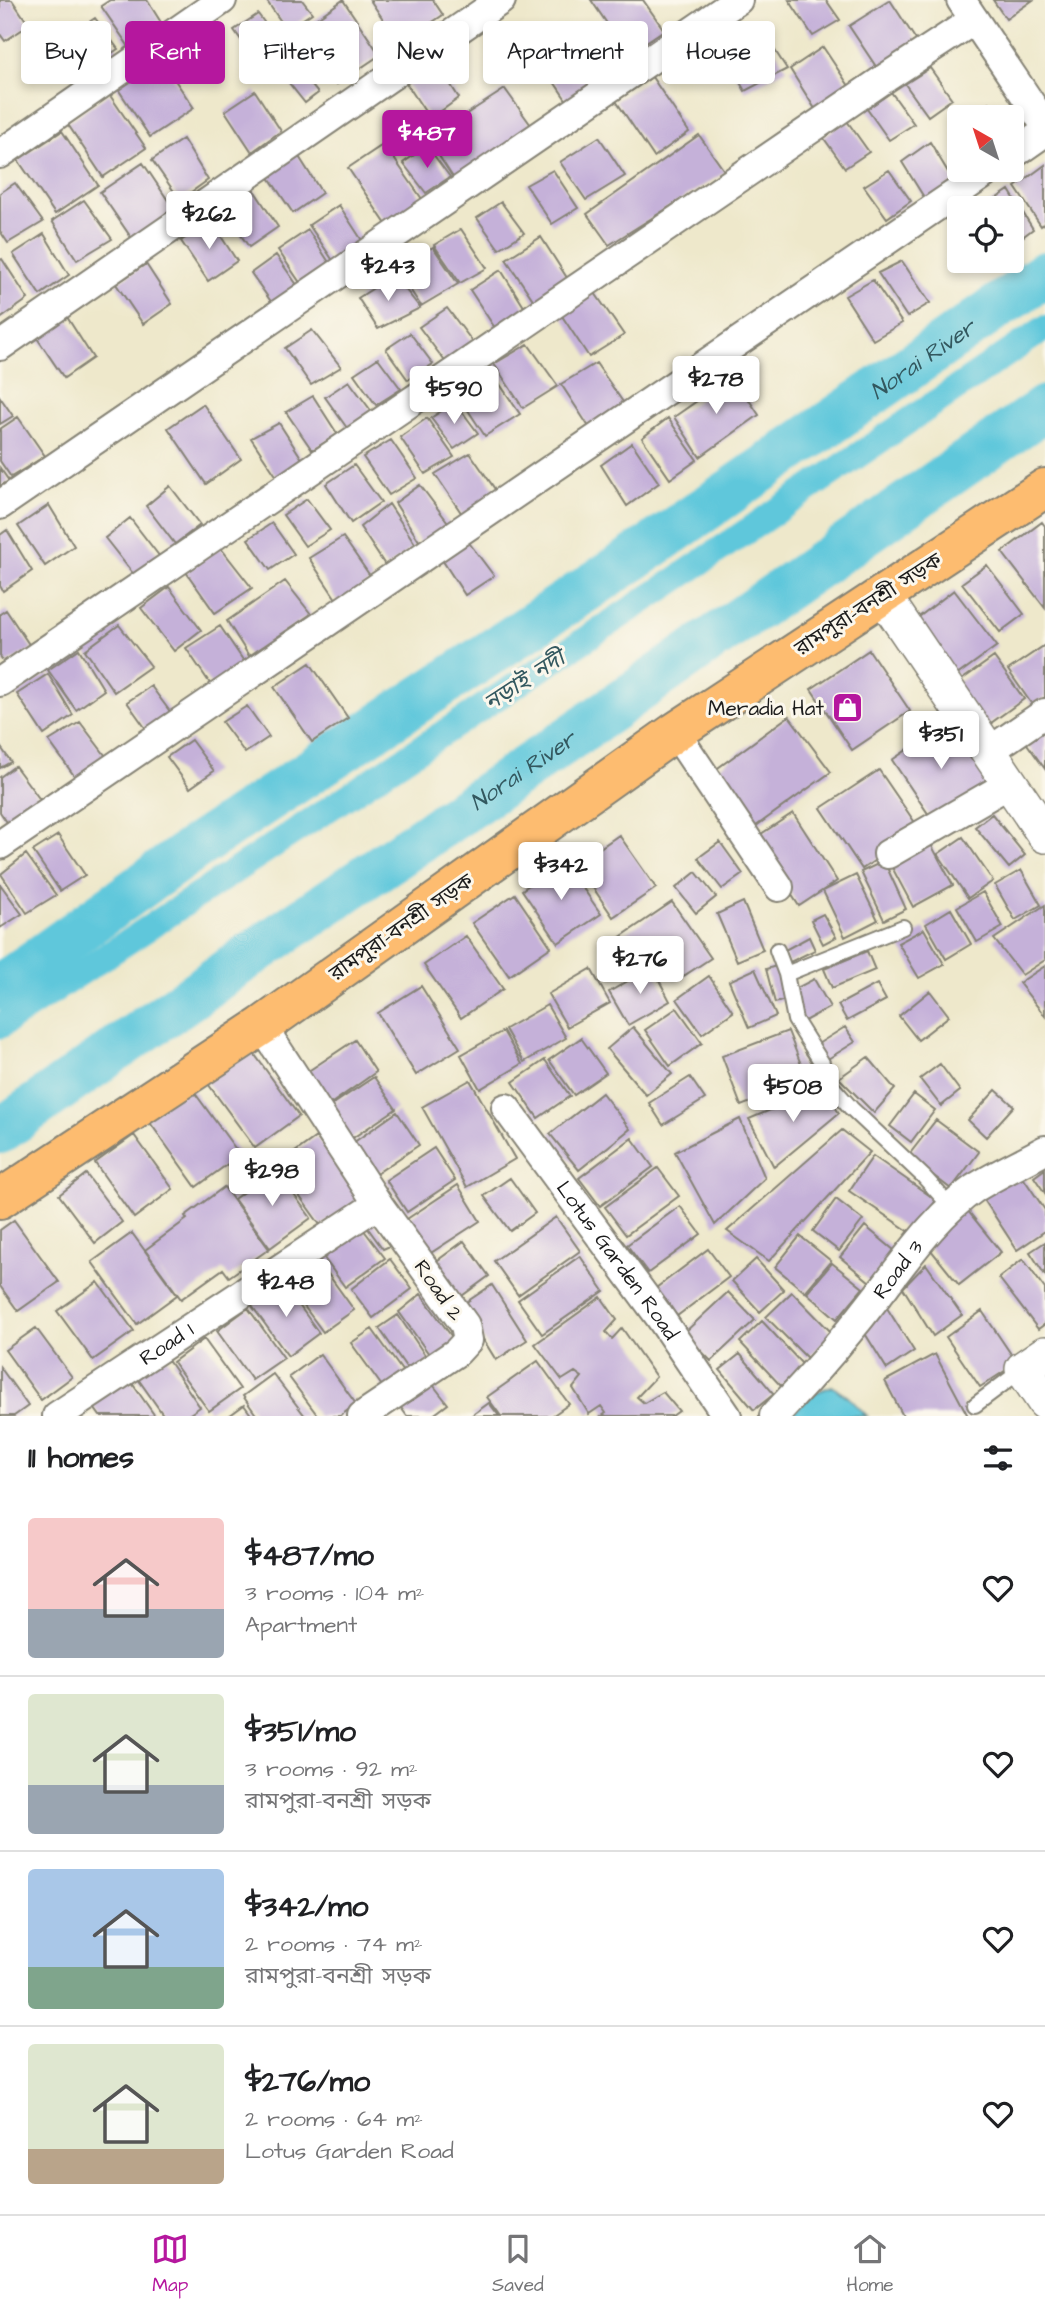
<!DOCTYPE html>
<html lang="en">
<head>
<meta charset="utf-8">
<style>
	:root { --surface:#fff; --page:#f6f6f6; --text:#202124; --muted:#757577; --line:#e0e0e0; --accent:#b5179e }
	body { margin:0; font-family:"Architects Daughter","Noto Sans Bengali",sans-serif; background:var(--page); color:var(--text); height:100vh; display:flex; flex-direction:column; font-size:26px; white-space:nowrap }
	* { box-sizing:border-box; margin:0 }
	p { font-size:23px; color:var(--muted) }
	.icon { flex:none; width:38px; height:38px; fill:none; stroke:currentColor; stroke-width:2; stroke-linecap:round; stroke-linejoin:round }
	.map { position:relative; height:1416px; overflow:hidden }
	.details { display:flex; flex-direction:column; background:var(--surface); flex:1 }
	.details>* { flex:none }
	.top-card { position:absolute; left:21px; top:21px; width:1004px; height:63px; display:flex; gap:14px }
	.needle { width:46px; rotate:321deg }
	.buttons { position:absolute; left:947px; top:105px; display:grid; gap:14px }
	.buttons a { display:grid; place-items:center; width:77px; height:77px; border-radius:7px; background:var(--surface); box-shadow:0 4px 10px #0003; font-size:35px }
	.price { position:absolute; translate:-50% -60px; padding:0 16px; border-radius:7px; background:#fff; color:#222; font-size:23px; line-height:46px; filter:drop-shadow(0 2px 4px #0008) }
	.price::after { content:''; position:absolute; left:50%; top:42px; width:21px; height:16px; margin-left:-10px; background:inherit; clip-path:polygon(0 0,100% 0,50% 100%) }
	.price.active { background:var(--accent); color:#fff }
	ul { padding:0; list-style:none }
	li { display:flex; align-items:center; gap:21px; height:175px; padding:0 28px }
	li+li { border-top:2px solid var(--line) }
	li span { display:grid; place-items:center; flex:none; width:196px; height:140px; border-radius:7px; color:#555 }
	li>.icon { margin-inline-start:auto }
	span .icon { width:84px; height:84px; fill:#fffc; stroke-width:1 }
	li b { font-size:30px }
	h2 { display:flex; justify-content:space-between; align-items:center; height:84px; padding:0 28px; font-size:30px }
	.tag { padding:0 24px; border-radius:7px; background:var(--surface); box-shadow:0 4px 10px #0003; font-size:24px; line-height:63px }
	.tag.active { background:var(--accent); color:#fff }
	.menu { display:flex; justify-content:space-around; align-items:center; height:98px; border-top:2px solid var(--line); background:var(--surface); font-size:19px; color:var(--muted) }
	.menu a { display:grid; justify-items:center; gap:4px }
	.menu .active { color:var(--accent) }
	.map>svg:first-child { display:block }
</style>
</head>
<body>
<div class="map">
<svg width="1045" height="1416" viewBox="0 0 1045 1416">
	<rect width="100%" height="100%" fill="#fbf7ec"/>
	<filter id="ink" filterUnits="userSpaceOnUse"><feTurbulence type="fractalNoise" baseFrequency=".0143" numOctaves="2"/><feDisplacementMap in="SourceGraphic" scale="14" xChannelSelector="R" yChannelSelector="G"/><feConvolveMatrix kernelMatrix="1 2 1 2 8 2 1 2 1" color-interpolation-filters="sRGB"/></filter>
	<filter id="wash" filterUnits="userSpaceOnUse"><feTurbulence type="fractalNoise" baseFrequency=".00686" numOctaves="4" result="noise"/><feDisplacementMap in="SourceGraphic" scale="28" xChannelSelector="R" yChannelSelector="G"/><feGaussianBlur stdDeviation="1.57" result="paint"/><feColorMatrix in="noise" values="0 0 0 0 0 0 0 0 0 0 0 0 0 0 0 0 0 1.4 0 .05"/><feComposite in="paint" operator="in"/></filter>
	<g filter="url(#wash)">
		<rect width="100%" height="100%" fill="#eee8cb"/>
		<path fill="#5fc7db" stroke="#3e727c" stroke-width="2" d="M832,1386L848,1397L867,1416H789L816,1392Z"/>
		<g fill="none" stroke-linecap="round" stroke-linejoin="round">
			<path stroke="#5fc7db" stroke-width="26" d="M0,1026L678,578L1045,328"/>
			<g stroke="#5fc7db" stroke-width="46">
				<path id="s1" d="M0,987L193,849L646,550L1045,274"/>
				<path id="s2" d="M0,1131L239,963L554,749L1045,408"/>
			</g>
		</g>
		<g id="blocks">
			<path fill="#c5b1d9" d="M0,0H12L29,25L5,41L0,34Z
				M110,0H147L167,32L134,54L101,6Z
				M266,0H302L312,13L287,30Z
				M343,0L380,55L337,84L300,30Z
				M370,0H433L443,15L400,44Z
				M591,0H643L664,30L628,54Z
				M789,0H826L840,20L813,36Z
				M890,0L918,43L879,71L849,26Z
				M993,0H1033L1006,19Z
				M258,14L281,45L256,61L234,30Z
				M95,18L118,49L94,65L71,34Z
				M602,29L624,61L600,77L577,46Z
				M761,29L787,69L745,91L722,52Z
				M572,43L598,84L569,104L542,64Z
				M823,47L851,89L817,112L790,69Z
				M157,54L194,108L150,137L114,83Z
				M434,58L459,98L430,119L403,78Z
				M292,62L318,93L305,103L285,78L280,81L274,75Z
				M930,68L952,99L928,116L905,84Z
				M652,77L689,132L654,157L616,101Z
				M505,89L533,128L456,182L428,139Z
				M255,91L281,131L252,152L225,111Z
				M891,92L914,124L889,140L867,109Z
				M109,94L146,148L103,177L67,123Z
				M989,102L1000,117H966Z
				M847,121L869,152L845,168L823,137Z
				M62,131L98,185L55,214L18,160Z
				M699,135L725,172L609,245L587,214Z
				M599,137L625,176L586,200L560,162Z
				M183,139L208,180L180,200L152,160Z
				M930,142L954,182L927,202L902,162Z
				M384,144L422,199L386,224L348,168Z
				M427,146L450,177L426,193L403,163Z
				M296,152L322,193L293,213L266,173Z
				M143,163L179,217L137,246L100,192Z
				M1045,165V223L1041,226L1015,187Z
				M553,170L578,208L552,224L526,185Z
				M889,170L911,201L887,218L864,186Z
				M15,183L43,222L8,243L0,231V193Z
				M252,187L278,227L249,247L222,207Z
				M1009,190L1033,229L1012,245V208H982Z
				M84,200L112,239L77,260L52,221Z
				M501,202L524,233L499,249L477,218Z
				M339,205L365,245L336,265L309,225Z
				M211,221L237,261L208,281L181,241Z
				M461,229L487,268L460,283L434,245Z
				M308,230L334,270L305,290L278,250Z
				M44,234L69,275L40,295L13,254Z
				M541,237L569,281L536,304L506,259Z
				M433,247L458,284L421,306L397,270Z
				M276,255L302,292L277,310L251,273Z
				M2,259L28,299L0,319V260Z
				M902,261L930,303L907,317L878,273Z
				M146,264L172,304L143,324L116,284Z
				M501,270L526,310L497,331L470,290Z
				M394,275L420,308L378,329L358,298Z
				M873,280L902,323L873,340L845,296Z
				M595,293L624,335L589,357L560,313Z
				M447,308L475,345L447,364L419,327Z
				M67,317L93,358L64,378L37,338Z
				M312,330L341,367L311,385L285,348Z
				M410,333L433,364L408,380L386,349Z
				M528,344L558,386L523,408L494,364Z
				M378,358L401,389L376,405L354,374Z
				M596,363L625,405L589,427L561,384Z
				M491,371L520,414L485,436L456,392Z
				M733,376L759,415L700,457L674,417Z
				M349,381L372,412L347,428L325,397Z
				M313,396L338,435L312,450L286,412Z
				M0,397L13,416L0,424Z
				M455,402L478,433L454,449L431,418Z
				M203,404L241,459L206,484L168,428Z
				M18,417L45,456L11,477L0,461V429Z
				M427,418L454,457L425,474L400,437Z
				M668,418L697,460L670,479L642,438Z
				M279,423L304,462L277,477L251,438Z
				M391,440L417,478L389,495L363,457Z
				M632,443L659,483L627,506L601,465Z
				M470,453L499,495L464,517L435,474Z
				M354,465L381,502L351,523L326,484Z
				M0,468L9,481L0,486Z
				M420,485L450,525L421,544L395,503Z
				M170,486L200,525L175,544L146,506Z
				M307,499L330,530L305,546L283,515Z
				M389,504L416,545L387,568L360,527Z
				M49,505L74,546L45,566L18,526Z
				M130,518L160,557L135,576L105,538Z
				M1042,522L1045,526V608L1002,552Z
				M272,523L294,554L270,570L248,539Z
				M7,530L32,571L3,591L0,586V535Z
				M464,536L494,576L465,595L439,555Z
				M343,537L373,580L338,602L309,558Z
				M220,547L252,588L215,613L186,572Z
				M987,565L1024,614L1000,632L962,583Z
				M285,581L311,614L249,656L227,621Z
				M169,587L201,630L174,651L141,608Z
				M954,590L997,646L957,675L915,620Z
				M6,610L32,649L5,664L0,656V614Z
				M119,625L151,666L114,692L85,650Z
				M220,626L245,663L211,685L186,648Z
				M1045,645V697L1033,706L1008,670Z
				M79,649L104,690L76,710L48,670Z
				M869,650L910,711L852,750L811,689Z
				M994,657L1024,699L984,728L953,686Z
				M310,663L348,718L312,742L274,687Z
				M48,674L73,715L44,735L17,694Z
				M151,686L174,717L149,733L127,702Z
				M247,706L269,737L245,753L222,722Z
				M789,716L831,772L752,829L711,773Z
				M1045,716V769L1020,734Z
				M950,721L991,782L933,821L892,760Z
				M80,722L108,759L78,781L49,741Z
				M191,740L214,771L190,788L167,757Z
				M0,746L11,762L0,768Z
				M15,766L44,805L11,828L0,812V777Z
				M879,770L920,830L862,869L821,808Z
				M793,813L837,881L799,906L755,838Z
				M992,814L1025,855L1009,868L975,827Z
				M58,835L85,875L60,891L33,851Z
				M619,835L656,888L613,917L577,864Z
				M926,835L953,885L913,907L886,856Z
				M963,837L993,881L968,898L938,854Z
				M720,842L743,874L722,889L698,858Z
				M26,854L56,895L27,913L1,874Z
				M564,861L601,914L558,943L522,890Z
				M884,861L906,909L884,920L861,872Z
				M1021,870L1041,905L1015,920L995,885Z
				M696,872L716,897L696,913L676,888Z
				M856,875L878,920L845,937L823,891Z
				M0,884L22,914L0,928Z
				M983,892L1003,927L977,942L957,907Z
				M515,894L551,947L509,976L472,923Z
				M672,902L711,958L679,979L661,952L632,971L613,942Z
				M743,902L763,950L737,961L717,914Z
				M1045,905V960L1022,975L994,939Z
				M951,909L971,944L946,959L926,924Z
				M823,914L836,937L823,944L811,920Z
				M924,929L944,964L919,978L898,943Z
				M466,936L503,989L461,1018L424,965Z
				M809,937L815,950L788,963L783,951Z
				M867,951L875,970L832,988L824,969Z
				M780,965L789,999L775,1003L766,969Z
				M1045,966V1016L1019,983Z
				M652,967L670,1001L628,1025L609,992Z
				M591,969L610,1003L567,1027L548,994Z
				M755,969L776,1016L749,1028L729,981Z
				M709,976L733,1012L702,1034L677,999Z
				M814,979L830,1007L799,1024L791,991Z
				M877,984L886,1000L847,1021L838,1005Z
				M421,986L460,1048L416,1075L378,1013Z
				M930,991L949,1016L918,1040L899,1016Z
				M547,1005L566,1038L524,1062L505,1029Z
				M677,1008L702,1043L670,1066L645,1030Z
				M633,1027L672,1074L646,1095L607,1049Z
				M845,1027L855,1042L815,1067L805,1052Z
				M503,1031L522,1064L480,1089L461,1055Z
				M788,1031L807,1080L741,1106L722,1056Z
				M581,1038L606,1073L574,1095L549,1060Z
				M355,1040L376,1072L329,1105L307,1072Z
				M250,1048L299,1116L255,1148L206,1081Z
				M868,1057L895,1089L874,1113L839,1078Z
				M545,1060L570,1096L538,1118L513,1082Z
				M940,1064L960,1091L941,1106L920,1079Z
				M374,1077L396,1109L348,1141L326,1109Z
				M690,1077L705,1099L663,1125L649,1103Z
				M470,1080L515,1159L467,1187L422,1107Z
				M189,1085L240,1155L196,1187L146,1117Z
				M823,1088L839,1113L774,1167L749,1119Z
				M996,1090L1014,1106L986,1137L968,1120Z
				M602,1093L630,1129L579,1170L550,1134Z
				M914,1094L935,1110L911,1142L890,1126Z
				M397,1112L419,1145L371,1177L350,1145Z
				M740,1119L765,1178L715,1225L675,1152Z
				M936,1120L979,1152L951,1189L908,1156Z
				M842,1130L870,1152L769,1261L727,1231Z
				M134,1135L173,1189L134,1218L95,1163Z
				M316,1137L360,1198L321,1226L277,1165Z
				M632,1138L653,1167L600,1206L579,1178Z
				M434,1148L455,1180L407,1212L386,1180Z
				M873,1156L936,1200L913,1234L849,1191Z
				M658,1168L679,1196L626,1235L605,1207Z
				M275,1169L311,1218L270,1248L234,1199Z
				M1045,1169V1193L1034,1177Z
				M1018,1170L1045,1210V1231L1017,1250L981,1195Z
				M86,1174L122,1222L95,1243L59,1195Z
				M510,1178L535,1213L510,1231L484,1196Z
				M458,1185L480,1221L423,1258L401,1223Z
				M224,1187L269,1249L229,1277L223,1269L181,1299L145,1250L187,1219L185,1216Z
				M836,1199L863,1220L839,1251L813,1231Z
				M680,1206L701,1234L648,1273L627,1245Z
				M964,1206L1001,1252L959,1285L922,1239Z
				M556,1217L580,1251L518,1295L494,1261Z
				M14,1220L59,1282L18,1311L0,1286V1230Z
				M373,1222L390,1246L383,1249L367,1227Z
				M865,1226L895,1251L870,1282L840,1257Z
				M363,1229L385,1258L345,1287L324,1258Z
				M132,1233L177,1295L137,1324L92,1262Z
				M800,1236L831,1261L805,1292L775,1267Z
				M464,1241L489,1276L459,1298L434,1263Z
				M1045,1242V1275L1030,1252Z
				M708,1249L729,1277L677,1316L656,1288Z
				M580,1256L604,1291L542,1334L518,1300Z
				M390,1259L412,1289L373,1318L351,1289Z
				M756,1259L784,1290L760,1312L732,1281Z
				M1023,1259L1045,1289V1324L1038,1329L999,1278Z
				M318,1260L354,1310L323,1332L287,1283Z
				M832,1263L863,1288L837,1319L807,1293Z
				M926,1264L962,1315L933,1336L903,1288Z
				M98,1282L134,1331L93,1360L57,1311Z
				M283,1283L319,1333L288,1356L252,1306Z
				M492,1285L527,1340L496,1360L462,1305Z
				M728,1292L755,1320L711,1361L684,1333Z
				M792,1292L833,1334L807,1358L766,1317Z
				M421,1294L457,1344L434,1361L399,1312Z
				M601,1297L617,1320L606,1332L612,1339L622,1328L656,1377L637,1397L644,1403L663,1392L679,1411L672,1416H602L606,1413L601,1406L589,1414L573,1388L582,1377L575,1372L562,1380L535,1344Z
				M248,1308L284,1358L252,1380L217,1331Z
				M887,1308L914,1351L887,1369L861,1327Z
				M982,1311L1017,1363L980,1387L946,1337Z
				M398,1315L429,1361L411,1374L379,1328Z
				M762,1321L803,1365L781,1386L740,1342Z
				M36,1328L72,1377L41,1400L5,1350Z
				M372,1329L408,1379L387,1393L351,1343Z
				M204,1339L240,1389L209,1411L173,1362Z
				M320,1354L356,1404L340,1416H318L289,1377Z
				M740,1354L774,1394L754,1410L720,1370Z
				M935,1354L968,1416H903L885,1381Z
				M165,1356L200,1407L187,1416H164L136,1376Z
				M538,1361L569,1404L552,1416H501L487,1397Z
				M0,1367L28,1406L14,1416H0Z
				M122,1369L155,1416H100L85,1395Z
				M273,1374L305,1416H257L243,1396Z
				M430,1381L448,1404L432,1416H407L399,1405Z
				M489,1403L499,1416H471Z
				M244,1405L252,1416H229Z"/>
		</g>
	</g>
	<g filter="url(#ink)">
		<use href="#blocks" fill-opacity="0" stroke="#858274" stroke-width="2"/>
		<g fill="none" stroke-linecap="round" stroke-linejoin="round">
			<defs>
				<path id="service" d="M777,950L786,974L795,1020L822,1063L828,1082L851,1108L924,1177L952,1208
					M786,974L903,927
					M975,1405L1023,1369"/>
				<g id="minor">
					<path d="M961,0L1045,125"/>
					<path d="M0,154L222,0"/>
					<path d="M1012,155L1045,132"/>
					<path d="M0,346L501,0"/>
					<path d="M0,505L738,0"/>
					<path d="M0,682L887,77L974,20"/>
					<path d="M675,732L779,887"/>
					<path d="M988,752L1045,713"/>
					<path d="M0,845L990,170"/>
					<path d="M888,854L1009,784"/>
					<path id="s3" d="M506,1108L659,1316L727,1416"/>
					<path id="s4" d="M57,1416L378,1204L262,1026"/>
					<path d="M362,1416L457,1352L468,1340L465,1325L378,1204"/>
					<path id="s5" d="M774,1416C813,1375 851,1331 885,1286C912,1251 938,1214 975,1188C997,1174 1022,1163 1045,1150"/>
				</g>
				<path id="tertiary" d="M882,594L1045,835
					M1045,1354L1023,1369L1045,1402"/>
				<path id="primary" d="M0,1199L262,1026L675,732L1045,488"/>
			</defs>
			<use href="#service" stroke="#858274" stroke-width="18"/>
			<use href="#minor" stroke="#858274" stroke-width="32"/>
			<use href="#tertiary" stroke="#858274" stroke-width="38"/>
			<use href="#primary" stroke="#858274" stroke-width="42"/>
			<use href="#service" stroke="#fff" stroke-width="14"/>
			<use href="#minor" stroke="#fff" stroke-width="28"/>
			<use href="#tertiary" stroke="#fff" stroke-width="35"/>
			<use href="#primary" stroke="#fdbc6f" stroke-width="38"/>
		</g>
	</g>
	<defs>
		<symbol id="shop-square" viewBox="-11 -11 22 22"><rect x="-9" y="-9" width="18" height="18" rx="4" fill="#b5179e" stroke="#fbf7ec"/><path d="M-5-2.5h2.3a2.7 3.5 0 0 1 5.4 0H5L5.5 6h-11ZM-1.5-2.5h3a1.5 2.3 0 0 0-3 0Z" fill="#fff"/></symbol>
	</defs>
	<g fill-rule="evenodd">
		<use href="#shop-square" x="830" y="690" width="35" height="35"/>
	</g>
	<g text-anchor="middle" stroke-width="6" stroke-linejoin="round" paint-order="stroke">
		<g font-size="21" fill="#1c1c1c" stroke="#fbf7ec">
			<text transform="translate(868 604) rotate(-33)" y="7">রামপুরা-বনশ্রী সড়ক</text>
			<text transform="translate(401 927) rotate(-35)" y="7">রামপুরা-বনশ্রী সড়ক</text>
			<text dy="7" stroke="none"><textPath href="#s3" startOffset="189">Lotus Garden Road</textPath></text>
			<text dy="7" stroke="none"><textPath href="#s5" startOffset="192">Road 3</textPath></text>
			<text transform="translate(439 1290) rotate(55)" y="7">Road 2</text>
			<text dy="7" stroke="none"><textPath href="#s4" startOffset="131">Road 1</textPath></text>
		</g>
		<g font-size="21" fill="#1c1c1c" stroke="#fbf7ec" text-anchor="end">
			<text x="824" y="715">Meradia Hat</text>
		</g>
		<g font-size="23" font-style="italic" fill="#33585f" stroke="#fbf7ec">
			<text dy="8" stroke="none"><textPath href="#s1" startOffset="1116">Norai River</textPath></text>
			<text transform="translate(524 680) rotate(-33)" y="8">নড়াই নদী</text>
			<text dy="8" stroke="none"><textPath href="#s2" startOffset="635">Norai River</textPath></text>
		</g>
	</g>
</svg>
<div class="buttons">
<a><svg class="needle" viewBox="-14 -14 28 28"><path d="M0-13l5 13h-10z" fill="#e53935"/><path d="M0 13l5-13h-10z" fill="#757577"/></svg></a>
<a><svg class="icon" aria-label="locate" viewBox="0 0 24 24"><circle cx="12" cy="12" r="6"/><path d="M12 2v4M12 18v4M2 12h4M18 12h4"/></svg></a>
</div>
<b class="price active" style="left:427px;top:170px">$487</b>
<b class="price" style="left:209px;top:251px">$262</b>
<b class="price" style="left:388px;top:303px">$243</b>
<b class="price" style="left:716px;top:416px">$278</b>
<b class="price" style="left:454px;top:426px">$590</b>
<b class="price" style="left:941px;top:771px">$351</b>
<b class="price" style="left:561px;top:902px">$342</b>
<b class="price" style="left:640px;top:996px">$276</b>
<b class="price" style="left:793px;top:1124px">$508</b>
<b class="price" style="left:272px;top:1208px">$298</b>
<b class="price" style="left:286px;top:1319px">$248</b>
<div class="top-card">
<a class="tag">Buy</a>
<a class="tag active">Rent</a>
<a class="tag">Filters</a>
<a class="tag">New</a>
<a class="tag">Apartment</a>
<a class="tag">House</a>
</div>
</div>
<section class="details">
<h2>11 homes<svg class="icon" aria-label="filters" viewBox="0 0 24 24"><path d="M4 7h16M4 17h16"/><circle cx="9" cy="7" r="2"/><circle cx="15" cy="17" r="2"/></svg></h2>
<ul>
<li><span style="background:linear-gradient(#f6c9c9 65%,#9aa5b1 0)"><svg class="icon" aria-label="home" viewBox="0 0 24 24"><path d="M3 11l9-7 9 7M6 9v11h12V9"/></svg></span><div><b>$487/mo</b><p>3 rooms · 104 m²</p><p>Apartment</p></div><svg class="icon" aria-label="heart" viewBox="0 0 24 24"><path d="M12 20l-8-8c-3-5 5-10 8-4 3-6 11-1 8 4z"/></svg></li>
<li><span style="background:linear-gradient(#dfe7d0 65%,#9aa5b1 0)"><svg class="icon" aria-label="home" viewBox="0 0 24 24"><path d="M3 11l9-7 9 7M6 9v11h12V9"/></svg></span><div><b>$351/mo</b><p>3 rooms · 92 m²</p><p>রামপুরা-বনশ্রী সড়ক</p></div><svg class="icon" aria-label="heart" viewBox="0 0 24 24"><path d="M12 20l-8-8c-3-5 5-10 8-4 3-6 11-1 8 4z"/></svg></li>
<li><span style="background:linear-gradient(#a9c7e8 70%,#7fa58c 0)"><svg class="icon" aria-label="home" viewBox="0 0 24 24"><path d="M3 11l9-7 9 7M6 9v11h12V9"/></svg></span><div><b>$342/mo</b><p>2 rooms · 74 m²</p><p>রামপুরা-বনশ্রী সড়ক</p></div><svg class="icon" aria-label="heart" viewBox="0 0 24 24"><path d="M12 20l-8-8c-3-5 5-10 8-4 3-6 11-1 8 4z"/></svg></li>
<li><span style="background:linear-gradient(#dfe7d0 75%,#b9a48a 0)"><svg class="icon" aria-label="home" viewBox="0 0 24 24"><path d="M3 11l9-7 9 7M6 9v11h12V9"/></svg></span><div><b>$276/mo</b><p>2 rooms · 64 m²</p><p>Lotus Garden Road</p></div><svg class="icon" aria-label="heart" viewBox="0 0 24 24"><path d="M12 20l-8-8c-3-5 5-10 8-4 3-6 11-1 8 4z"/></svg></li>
</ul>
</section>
<nav class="menu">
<a class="active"><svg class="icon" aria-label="map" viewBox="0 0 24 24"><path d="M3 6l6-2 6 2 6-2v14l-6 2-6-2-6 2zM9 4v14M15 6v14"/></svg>Map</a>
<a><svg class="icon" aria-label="saved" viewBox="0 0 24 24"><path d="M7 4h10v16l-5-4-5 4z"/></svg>Saved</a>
<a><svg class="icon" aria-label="home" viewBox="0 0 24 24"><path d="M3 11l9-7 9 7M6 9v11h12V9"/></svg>Home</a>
</nav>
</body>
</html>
